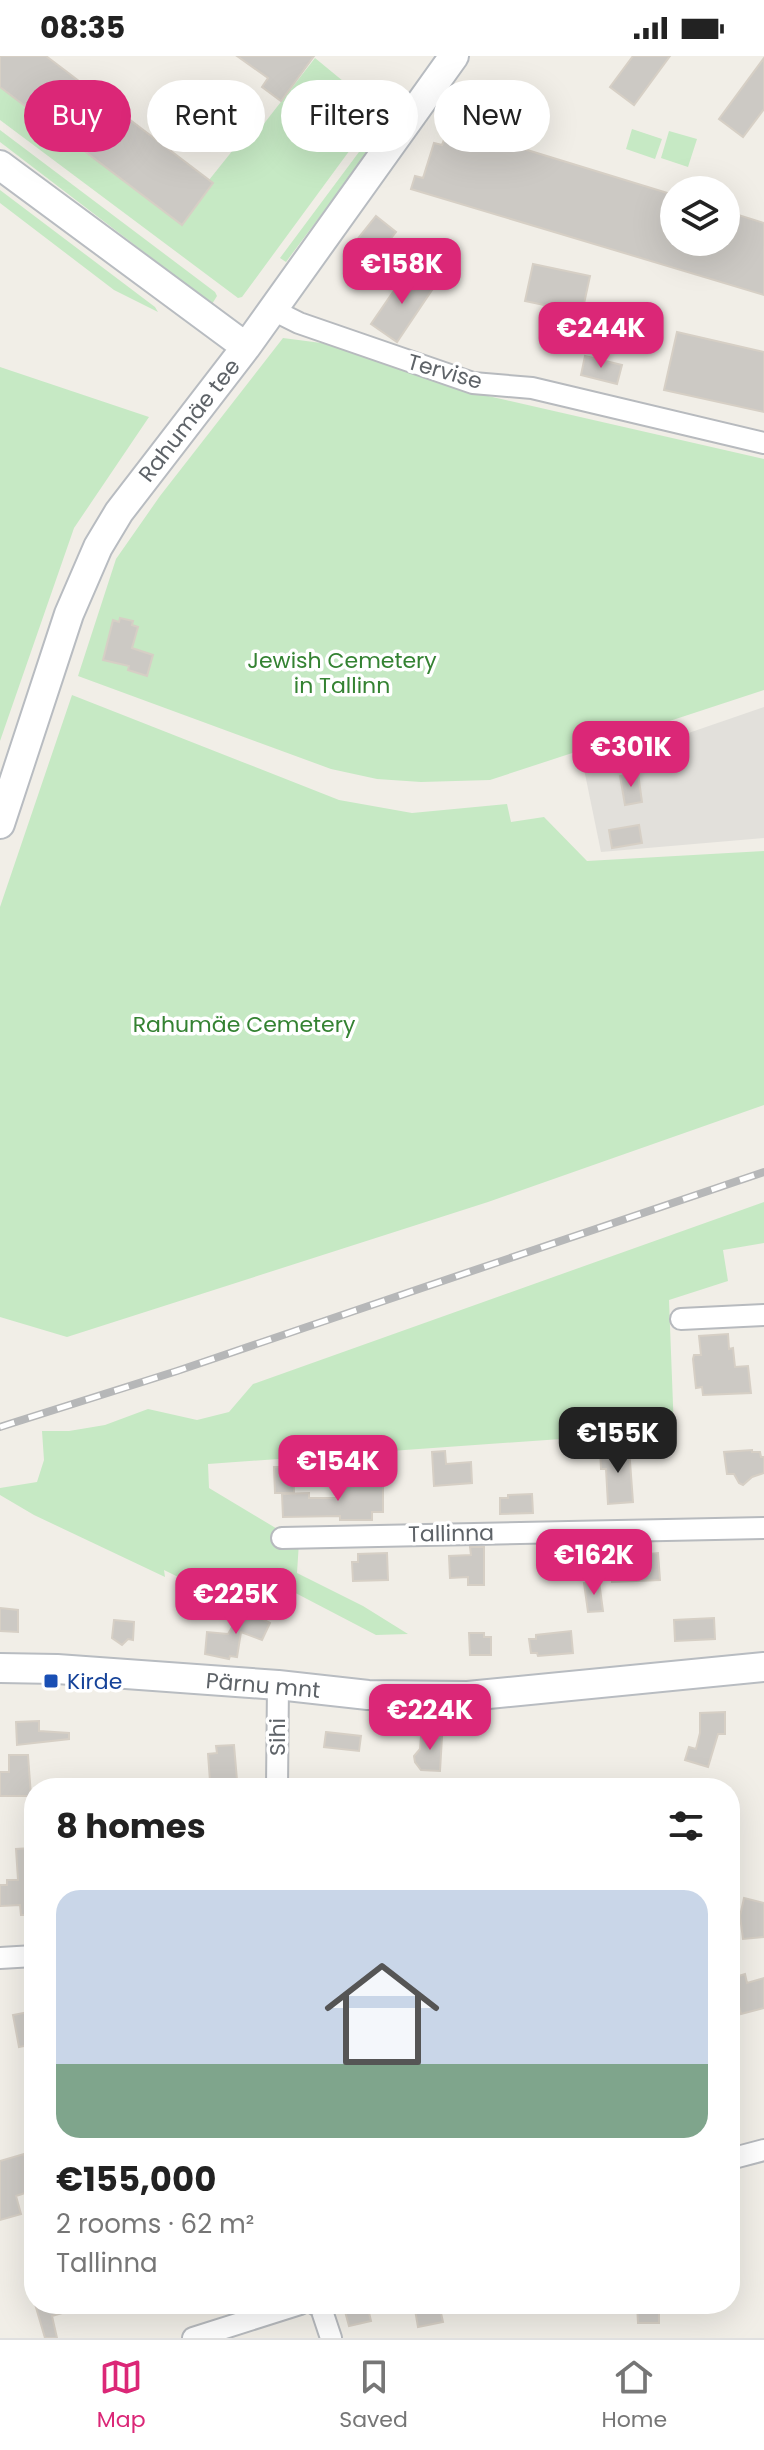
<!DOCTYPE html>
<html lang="en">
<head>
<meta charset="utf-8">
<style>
	:root { --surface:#fff; --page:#f2f2f2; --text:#222; --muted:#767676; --line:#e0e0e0; --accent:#db2777 }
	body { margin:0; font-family:Poppins,sans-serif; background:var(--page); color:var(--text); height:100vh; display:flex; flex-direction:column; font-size:30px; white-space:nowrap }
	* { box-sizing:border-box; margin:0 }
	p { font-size:26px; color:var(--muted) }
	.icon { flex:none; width:44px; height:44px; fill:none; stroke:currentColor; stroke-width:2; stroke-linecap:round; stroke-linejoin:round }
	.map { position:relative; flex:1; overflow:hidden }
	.side { position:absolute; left:24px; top:1722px; width:716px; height:536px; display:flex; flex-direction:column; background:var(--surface); border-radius:32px; box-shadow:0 8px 32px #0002 }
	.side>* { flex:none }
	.top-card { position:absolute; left:24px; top:24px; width:716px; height:72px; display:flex; gap:16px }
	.tools { position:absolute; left:660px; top:120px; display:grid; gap:16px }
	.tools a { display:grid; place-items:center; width:80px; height:80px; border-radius:50%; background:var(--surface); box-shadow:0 8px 32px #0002; font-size:40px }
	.price { position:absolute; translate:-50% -68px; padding:0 18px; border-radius:16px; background:var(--accent); color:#fff; font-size:26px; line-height:52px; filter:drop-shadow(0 2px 4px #0008) }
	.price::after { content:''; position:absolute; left:50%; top:48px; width:24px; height:18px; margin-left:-12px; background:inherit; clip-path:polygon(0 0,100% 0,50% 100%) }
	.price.active { background:#222; color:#fff }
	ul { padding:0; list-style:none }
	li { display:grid; align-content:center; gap:16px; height:424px; padding:0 32px }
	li+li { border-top:2px solid var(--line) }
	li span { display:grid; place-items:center; height:248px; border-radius:24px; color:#555 }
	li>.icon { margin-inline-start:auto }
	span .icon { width:144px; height:144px; fill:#fffc; stroke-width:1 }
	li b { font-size:34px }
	h2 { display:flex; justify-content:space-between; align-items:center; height:96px; padding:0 32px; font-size:34px }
	.chip { padding:0 28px; border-radius:36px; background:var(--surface); box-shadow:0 8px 32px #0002; font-size:28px; line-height:72px }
	.chip.active { background:var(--accent); color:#fff }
	.status { display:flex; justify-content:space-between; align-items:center; height:56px; padding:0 40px; background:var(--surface); direction:ltr }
	.status svg { height:22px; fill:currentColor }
	.menu { display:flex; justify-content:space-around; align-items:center; height:112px; border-top:2px solid var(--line); background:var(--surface); font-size:22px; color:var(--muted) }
	.menu a { display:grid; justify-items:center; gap:4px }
	.menu .active { color:var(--accent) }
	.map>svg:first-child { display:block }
</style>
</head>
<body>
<div class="status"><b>08:35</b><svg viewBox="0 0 49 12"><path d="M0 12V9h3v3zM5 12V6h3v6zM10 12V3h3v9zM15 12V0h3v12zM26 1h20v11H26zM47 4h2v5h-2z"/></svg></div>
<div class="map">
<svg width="764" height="2282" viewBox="0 0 764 2282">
	<rect width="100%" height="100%" fill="#f1eee7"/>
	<path fill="#e2e0db" d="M764,651V782L601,796L584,713Z"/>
	<path fill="#c6e9c4" d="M315,2L366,44L381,26L394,34L242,241L238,242L0,64V31L182,169L213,128L209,124L237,89L252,83Z
		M391,53L396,60C360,110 322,157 286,206L280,202Z
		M632,73L662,83L655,103L626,93Z
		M0,74L215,236L217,240L212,248L0,86Z
		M669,75L697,83L688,111L661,102Z
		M0,134L155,251L158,256L114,234L0,147Z
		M283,282L329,288L475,337L764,403V634L490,724L421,726L377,723L331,713L78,620L116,503L160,440Z
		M0,311L149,361L74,472L0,685Z
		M72,639L339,744L412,757L507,748L511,766L544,761L587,805L764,795V1049L488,1146L67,1281L0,1261V851Z
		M764,1146V1187L723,1194L728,1225L669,1244L674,1375L208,1408L209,1432L299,1486L297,1517L363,1550L408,1578L376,1579L284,1531L233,1548L164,1514L165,1521L34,1459L0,1439V1432L37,1426L44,1404L42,1375H69L105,1369L148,1353L197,1364L229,1356L253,1328Z"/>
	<path fill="#ccc9c4" stroke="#d6cfc5" stroke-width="2" d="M0,0H46L213,127L182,169L0,31Z
		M237,0H314L281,45L262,31L268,22Z
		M633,0H670L634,49L610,31Z
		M764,2V53L743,81L719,63Z
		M298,45L313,55L300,73L286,62Z
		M449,70L674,139V186H726V155L764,167V239L411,133L415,120L423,122L434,87L442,89Z
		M376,160L396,176L365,215L344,200Z
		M533,208L590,220L582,257L525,245Z
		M408,214L434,231L397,286L371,268Z
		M677,276L764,296V356L664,334Z
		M585,300L622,309L617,328L581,319Z
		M120,562L133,565L132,569L138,571L132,592L153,599L147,620L128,614L129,610L103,604L113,564L119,566Z
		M638,717L642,746L625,749L620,720Z
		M639,769L642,787L612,792L609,774Z
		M728,1278L729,1293L733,1292L735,1311L748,1310L751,1337L703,1339L702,1331L696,1332L693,1303L694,1299H701L699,1280Z
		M629,1392L633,1446L608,1448L606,1413H601L600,1394Z
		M752,1394V1396H760L761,1401H764V1417L752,1421L743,1429L739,1427L734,1418H727L724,1396Z
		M445,1395L446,1408L471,1406L472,1427L434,1430L432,1396Z
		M274,1411H293L294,1437H275Z
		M383,1428V1456H372V1464H340V1460L283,1461L282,1438L309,1437V1442H339V1429Z
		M532,1438L533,1457L500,1458V1442H508V1439Z
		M470,1491H484V1529H468V1521L450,1522L449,1500L471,1499Z
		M649,1494V1498L658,1497L660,1524L612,1526L611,1497Z
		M387,1497L388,1524L353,1525L352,1506H358V1498Z
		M599,1525L603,1555L588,1556L584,1527Z
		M0,1552L18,1554V1576L0,1575Z
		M243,1553L270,1567L262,1584L241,1576L237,1601L230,1600L229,1603L205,1598L207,1576L228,1578Z
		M714,1562L715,1583L675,1585L674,1564Z
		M114,1564L134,1566L133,1584L128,1583L122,1589L112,1582Z
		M571,1575L573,1597L538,1600L537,1597H531L529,1583H536V1579Z
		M469,1577H484V1581H491V1599H470Z
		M725,1656V1678H718L708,1711L685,1704L689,1691L696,1693L700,1677V1657Z
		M39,1665V1675L69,1677V1683L17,1689L16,1666Z
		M326,1676L361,1680L359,1695L324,1691Z
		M425,1676H438V1681H442L440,1715L421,1714L415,1706L414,1700L420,1693L421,1680H424Z
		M234,1689L237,1724L210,1725L208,1698L217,1697L216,1690Z
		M9,1699H28L31,1740H0V1716H9Z
		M31,1792L32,1859H21L20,1849L0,1850V1829H7V1824H18L16,1793Z
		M744,1842L764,1847V1881L743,1883L740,1860Z
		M745,1918L747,1927L764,1922V1952L741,1958L732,1922Z
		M34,1955V1988L19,1991L13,1959Z
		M24,2098L34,2134L16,2140L21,2158L0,2164V2105Z
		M35,2248H78L79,2252L52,2260L57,2282H45Z
		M343,2248H367L371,2265L349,2270Z
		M414,2248H439L443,2266L418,2271Z
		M637,2248H659V2267H638Z"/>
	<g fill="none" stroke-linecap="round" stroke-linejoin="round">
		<defs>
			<path id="street" d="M273,254L299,267L473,327L532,332L764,387
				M681,1263L764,1259
				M282,1482L764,1472
				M277,1732L278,1629
				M0,1902L34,1900
				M730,2103L764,2094
				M315,2248L321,2252L331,2282
				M193,2282L300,2248"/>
			<path id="secondary" d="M0,109L246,291
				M0,768L69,558L98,491L119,456L246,291L454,0
				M0,1612L57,1613L278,1629L368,1639L468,1640L764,1611"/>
		</defs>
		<use href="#street" stroke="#b7babe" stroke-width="24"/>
		<use href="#secondary" stroke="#b8bcc1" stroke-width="32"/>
		<use href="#street" stroke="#fff" stroke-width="20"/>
		<use href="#secondary" stroke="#fff" stroke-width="28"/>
		<defs>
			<path id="rail" d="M0,1371L177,1315L764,1116"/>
		</defs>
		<use href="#rail" stroke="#b6b7b8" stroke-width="8"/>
		<use href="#rail" stroke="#fff" stroke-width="5" stroke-dasharray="15" stroke-linecap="butt"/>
	</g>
	<rect fill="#1a4fb4" stroke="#fff" stroke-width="3" x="43" y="1617" width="16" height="16" rx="4"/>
	<g text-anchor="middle" stroke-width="7" stroke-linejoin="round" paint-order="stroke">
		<g font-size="22" fill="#5e6368" stroke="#fff">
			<text transform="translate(445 315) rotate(16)" y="8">Tervise</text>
			<text transform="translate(189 364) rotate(-52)" y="8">Rahumäe tee</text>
			<text transform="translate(451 1477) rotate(-1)" y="8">Tallinna</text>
			<text transform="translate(263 1629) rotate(5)" y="8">Pärnu mnt</text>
			<text transform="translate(277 1681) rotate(-90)" y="8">Sihi</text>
		</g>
		<g font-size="22" fill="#348232" stroke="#fff">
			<text x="342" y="612">Jewish Cemetery<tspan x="342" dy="25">in Tallinn</tspan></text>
			<text x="244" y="976">Rahumäe Cemetery</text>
		</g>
		<g font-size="22" fill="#164399" stroke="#fff" text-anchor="start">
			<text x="67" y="1633">Kirde</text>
		</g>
	</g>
</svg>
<div class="tools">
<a><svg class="icon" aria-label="layers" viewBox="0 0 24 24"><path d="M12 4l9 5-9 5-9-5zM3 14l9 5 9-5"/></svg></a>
</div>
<b class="price" style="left:402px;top:250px">€158K</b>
<b class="price" style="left:601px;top:314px">€244K</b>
<b class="price" style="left:631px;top:733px">€301K</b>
<b class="price active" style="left:618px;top:1419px">€155K</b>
<b class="price" style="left:338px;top:1447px">€154K</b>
<b class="price" style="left:594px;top:1541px">€162K</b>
<b class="price" style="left:236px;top:1580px">€225K</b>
<b class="price" style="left:430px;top:1696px">€224K</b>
<div class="top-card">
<a class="chip active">Buy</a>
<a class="chip">Rent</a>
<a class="chip">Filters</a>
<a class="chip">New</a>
</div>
<section class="side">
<h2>8 homes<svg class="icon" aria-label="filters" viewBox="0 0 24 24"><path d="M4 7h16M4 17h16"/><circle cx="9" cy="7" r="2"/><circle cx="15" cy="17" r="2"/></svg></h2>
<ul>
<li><span style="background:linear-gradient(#c9d6e8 70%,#7fa58c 0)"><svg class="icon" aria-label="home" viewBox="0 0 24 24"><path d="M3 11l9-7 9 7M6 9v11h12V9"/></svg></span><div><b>€155,000</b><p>2 rooms · 62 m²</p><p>Tallinna</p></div></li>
</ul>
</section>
</div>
<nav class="menu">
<a class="active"><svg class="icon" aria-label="map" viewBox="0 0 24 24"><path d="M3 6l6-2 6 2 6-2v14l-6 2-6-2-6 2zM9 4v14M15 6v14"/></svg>Map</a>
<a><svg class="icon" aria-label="saved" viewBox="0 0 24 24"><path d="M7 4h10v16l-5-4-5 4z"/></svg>Saved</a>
<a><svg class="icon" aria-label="home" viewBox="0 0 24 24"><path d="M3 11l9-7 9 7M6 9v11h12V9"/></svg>Home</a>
</nav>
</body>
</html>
